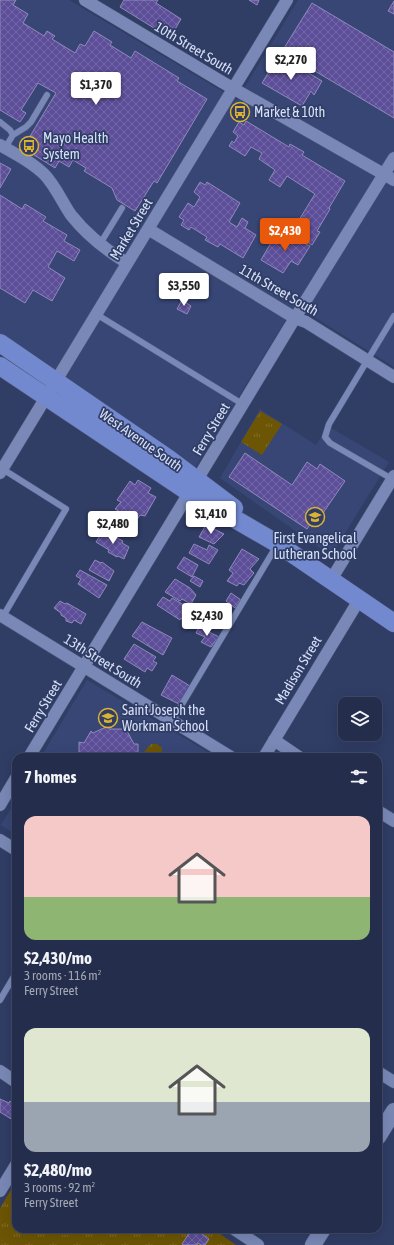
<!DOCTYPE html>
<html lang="en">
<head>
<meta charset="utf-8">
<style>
	:root { --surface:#242e4c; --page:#2c3653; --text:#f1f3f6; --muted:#a3a8b5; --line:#414a64; --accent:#ea580c }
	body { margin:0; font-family:"Asap Condensed",sans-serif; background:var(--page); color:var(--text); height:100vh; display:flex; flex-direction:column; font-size:15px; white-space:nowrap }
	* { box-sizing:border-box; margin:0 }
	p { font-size:13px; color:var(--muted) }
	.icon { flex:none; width:22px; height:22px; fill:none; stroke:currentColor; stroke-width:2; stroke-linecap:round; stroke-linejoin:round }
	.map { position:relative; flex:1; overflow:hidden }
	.panel { position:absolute; left:12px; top:753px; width:370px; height:480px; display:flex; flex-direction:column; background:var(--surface); border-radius:12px; box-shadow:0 4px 16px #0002,0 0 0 1px var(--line) }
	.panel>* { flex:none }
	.fabs { position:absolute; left:338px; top:697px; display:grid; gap:8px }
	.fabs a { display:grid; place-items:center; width:44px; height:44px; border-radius:8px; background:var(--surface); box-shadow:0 4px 16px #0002,0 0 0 1px var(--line); font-size:20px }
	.price { position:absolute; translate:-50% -34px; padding:0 9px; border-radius:4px; background:#fff; color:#222; font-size:13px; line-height:26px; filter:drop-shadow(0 1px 2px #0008) }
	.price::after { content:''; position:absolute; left:50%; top:24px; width:12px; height:9px; margin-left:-6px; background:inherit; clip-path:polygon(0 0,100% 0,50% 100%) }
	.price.selected { background:var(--accent); color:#fff }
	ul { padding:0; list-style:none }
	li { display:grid; align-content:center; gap:8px; height:212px; padding:0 12px }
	li span { display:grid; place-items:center; height:124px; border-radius:12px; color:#555 }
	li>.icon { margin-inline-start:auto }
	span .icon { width:72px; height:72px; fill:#fffc; stroke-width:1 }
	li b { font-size:17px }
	h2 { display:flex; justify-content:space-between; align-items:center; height:48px; padding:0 12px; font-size:17px }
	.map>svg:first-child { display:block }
</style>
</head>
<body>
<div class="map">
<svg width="394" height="1245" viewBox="0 0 394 1245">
	<defs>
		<pattern id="park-tufts" width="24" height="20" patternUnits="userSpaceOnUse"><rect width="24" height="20" fill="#6c5504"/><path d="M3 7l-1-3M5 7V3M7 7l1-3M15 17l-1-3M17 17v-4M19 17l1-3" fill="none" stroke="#806d29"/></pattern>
		<pattern id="building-cross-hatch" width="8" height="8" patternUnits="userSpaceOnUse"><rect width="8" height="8" fill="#5c4e98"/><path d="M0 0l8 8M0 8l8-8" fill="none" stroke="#7367a7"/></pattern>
	</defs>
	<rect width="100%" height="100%" fill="#303d65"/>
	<path fill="#374675" d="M0,0H69L237,100L298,0H394V367L295,305L195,468L0,336Z
		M260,409L316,445L328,426L389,462L331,556L220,478Z
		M87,680L216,757H41Z
		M16,800V835L1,825Z"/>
	<path fill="url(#park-tufts)" d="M260,411L282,424L262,455L241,442Z
		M151,744H157L162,748L161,757H144V752Z
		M16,1181V1229H213L236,1245H0V1208Z"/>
	<path fill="#6c5504" d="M34,1229H92L73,1235L52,1234Z"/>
	<path fill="url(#building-cross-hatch)" stroke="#8f89ba" d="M0,0H16L13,5L28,14L23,23L44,36L47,31L55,36L52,39L75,53L80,44L85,46L94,31L112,42L110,45L131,58L135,51L179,78L177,81L207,99L157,183L154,181L135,211L117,200L112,188L84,171L86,168L73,160L69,167L59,161L55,168L23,148L56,93L38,83L21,110L26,113L20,122L0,110Z
		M124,0H158L156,3L181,19L170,38L120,7Z
		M249,0H259L257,5Z
		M394,1V14L388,11Z
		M312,3L394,52V118L293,58L292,60L281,53Z
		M279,55L322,81L314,95L311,91L302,106L262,83Z
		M246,121L289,147L290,144L304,152L302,155L345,181L329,208L330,209L317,231L320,232L312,245L289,230L297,219L299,220L315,194L287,176L280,187L269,180L275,170L259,159L262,153L251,147L245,156L229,146L232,141L234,143L238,136L233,132L239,122L244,125Z
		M0,163L11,169L0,188Z
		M200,182L205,185L207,182L240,203L229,222L237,227L242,218L248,222L245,228L256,235L243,258L220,244L218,247L205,240L207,237L191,227L189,230L181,225L184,220L179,217L188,203L194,207L200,197L194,192Z
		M0,195L22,209L25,204L46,217L43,221L67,235L64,241L80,250L74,261L57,251L48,267L65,278L52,301L33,290L25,303L0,288Z
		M282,230L292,236L291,238L300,244L302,242L310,246L298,265L291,261L283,273L261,260L272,241L274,242Z
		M182,300L191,306L187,314L177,309Z
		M245,453L292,485L307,462L317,469L320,464L345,481L323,513L319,511L307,529L229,477Z
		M138,480L151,488L148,493L156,497L145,516L140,515L136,521L115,509L121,502L117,500L130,481L135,485Z
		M206,525L224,534L214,544L199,537Z
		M103,531L123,541L122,543L129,547L124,559L118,556L117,557L108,552L109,550L96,542Z
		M194,544L207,550L209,545L218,550L209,564L189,553Z
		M242,549L259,559L250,569L254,573L244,585L239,583L237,586L227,581L233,573L229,570Z
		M184,557L198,565L192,577L177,568Z
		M95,560L101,563L102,562L114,571L109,581L89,570Z
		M80,570L107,585L99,598L78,584L81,579L76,576Z
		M194,576L203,581L200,587L190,581Z
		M175,579L190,588L196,595L191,604L182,599L180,601L165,592Z
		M231,593L241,600L235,608L226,601Z
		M163,597L170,601L172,598L189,608L183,619L181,618L180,620L157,605Z
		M60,601L65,604L67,603L86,614L81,624L74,620L72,623L66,621V618L61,615V613L54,608Z
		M221,610L231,616L225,624L215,621Z
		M142,622L172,638L163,655L132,636Z
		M199,627L219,637L211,647L201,642L205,637L196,633Z
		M134,644L156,657L153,661L157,663L152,671L147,668L145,672L124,659Z
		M172,675L190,686L179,704L161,695Z
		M108,726L109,729H126L134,744H138V757H79V742L84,743L91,731L93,733Z
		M0,1099L9,1103L10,1101L14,1104L16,1102V1122L0,1112Z
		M192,1229H195L209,1239L205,1245H201L198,1243L197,1245H184L182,1244Z"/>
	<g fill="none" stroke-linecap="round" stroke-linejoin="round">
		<defs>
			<path id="lane" d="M0,122L10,130L13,135
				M5,148L13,135L26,127L31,122L47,95
				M100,244L122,208
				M96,314L244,405
				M1,468L66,509L2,618
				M392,479L330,443L325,437L329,424L394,316
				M172,721L277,545
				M0,1000L16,973"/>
			<path id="street" d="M85,0L222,82L394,180
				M0,145C15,154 31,161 44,174C55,185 62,202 71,215C86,234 106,250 127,263
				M148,229L272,304L295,318L306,322L394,377
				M0,473L287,0
				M331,580L394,476
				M0,615L231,757
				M274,740L299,757
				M29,757L295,318L394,158
				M264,757L359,600
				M0,805L16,778
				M378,811L394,821
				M0,840L16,850
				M0,1071L16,1082
				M378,1072L394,1082
				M0,1191L16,1165
				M234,1229L258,1245"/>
			<path id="secondary" d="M378,1137L394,1111
				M313,1245L323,1229"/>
			<path id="primary" d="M0,343L169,459L234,508
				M0,366L190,493L278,544L394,623"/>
		</defs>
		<use href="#lane" stroke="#4d587a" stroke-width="7"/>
		<use href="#street" stroke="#4d587a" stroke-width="13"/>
		<use href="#secondary" stroke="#4d587a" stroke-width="17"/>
		<use href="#primary" stroke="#4d587a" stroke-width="19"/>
		<use href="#lane" stroke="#7988b6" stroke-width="6"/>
		<use href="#street" stroke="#7988b6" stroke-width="12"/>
		<use href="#secondary" stroke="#7988b6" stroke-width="16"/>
		<use href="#primary" stroke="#7288cf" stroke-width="18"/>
	</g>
	<defs>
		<symbol id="bus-ring" viewBox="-11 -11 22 22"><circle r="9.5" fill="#303d65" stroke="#dbb233" stroke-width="1.5"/><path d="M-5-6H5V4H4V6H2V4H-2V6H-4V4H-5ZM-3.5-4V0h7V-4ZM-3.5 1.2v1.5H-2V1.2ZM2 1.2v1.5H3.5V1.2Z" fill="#dbb233"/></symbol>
		<symbol id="school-ring" viewBox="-11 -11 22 22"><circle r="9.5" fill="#303d65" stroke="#dbb233" stroke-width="1.5"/><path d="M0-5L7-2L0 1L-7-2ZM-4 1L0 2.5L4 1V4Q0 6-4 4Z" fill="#dbb233"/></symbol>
	</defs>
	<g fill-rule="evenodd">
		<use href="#bus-ring" x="229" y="101" width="22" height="22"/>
		<use href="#bus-ring" x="18" y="135" width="22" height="22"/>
		<use href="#school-ring" x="304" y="506" width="22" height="22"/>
		<use href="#school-ring" x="97" y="707" width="22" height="22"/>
	</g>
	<g text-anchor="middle" stroke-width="3.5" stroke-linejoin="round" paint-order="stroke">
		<g font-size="14" fill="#d7e0f9" stroke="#303d65">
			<text transform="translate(194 48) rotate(31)" y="5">10th Street South</text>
			<text transform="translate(131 229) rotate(-59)" y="5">Market Street</text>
			<text transform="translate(279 290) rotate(30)" y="5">11th Street South</text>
			<text transform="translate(211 429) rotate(-59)" y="5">Ferry Street</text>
			<text transform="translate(141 440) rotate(35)" y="5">West Avenue South</text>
			<text transform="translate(103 661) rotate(32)" y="5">13th Street South</text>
			<text transform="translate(298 670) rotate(-59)" y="5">Madison Street</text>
			<text transform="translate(43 706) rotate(-59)" y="5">Ferry Street</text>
		</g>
		<g font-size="14" fill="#d7e0f9" stroke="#303d65" text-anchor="start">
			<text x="254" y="117">Market &amp; 10th</text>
			<text x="43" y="143">Mayo Health<tspan x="43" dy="16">System</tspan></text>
			<text x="315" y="543" text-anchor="middle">First Evangelical<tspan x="315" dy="16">Lutheran School</tspan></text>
			<text x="122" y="715">Saint Joseph the<tspan x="122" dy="16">Workman School</tspan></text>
		</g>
	</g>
</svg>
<div class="fabs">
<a><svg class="icon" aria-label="layers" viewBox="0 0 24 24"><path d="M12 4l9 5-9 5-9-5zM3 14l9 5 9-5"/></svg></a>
</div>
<b class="price" style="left:291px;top:81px">$2,270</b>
<b class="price" style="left:96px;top:106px">$1,370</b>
<b class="price selected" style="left:285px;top:252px">$2,430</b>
<b class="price" style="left:184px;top:307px">$3,550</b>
<b class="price" style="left:211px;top:535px">$1,410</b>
<b class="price" style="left:113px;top:545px">$2,480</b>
<b class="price" style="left:207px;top:637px">$2,430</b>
<section class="panel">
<h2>7 homes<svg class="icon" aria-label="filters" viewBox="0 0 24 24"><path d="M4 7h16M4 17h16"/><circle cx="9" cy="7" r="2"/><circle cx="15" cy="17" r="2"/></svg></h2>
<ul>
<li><span style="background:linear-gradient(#f6c9c9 65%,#8fb573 0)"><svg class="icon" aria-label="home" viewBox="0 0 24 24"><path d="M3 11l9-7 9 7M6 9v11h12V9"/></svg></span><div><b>$2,430/mo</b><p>3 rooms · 116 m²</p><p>Ferry Street</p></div></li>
<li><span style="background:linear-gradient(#dfe7d0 60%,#9aa5b1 0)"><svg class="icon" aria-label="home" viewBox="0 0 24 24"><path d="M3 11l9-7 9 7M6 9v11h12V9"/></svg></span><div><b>$2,480/mo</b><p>3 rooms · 92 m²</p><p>Ferry Street</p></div></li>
</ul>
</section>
</div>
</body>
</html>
